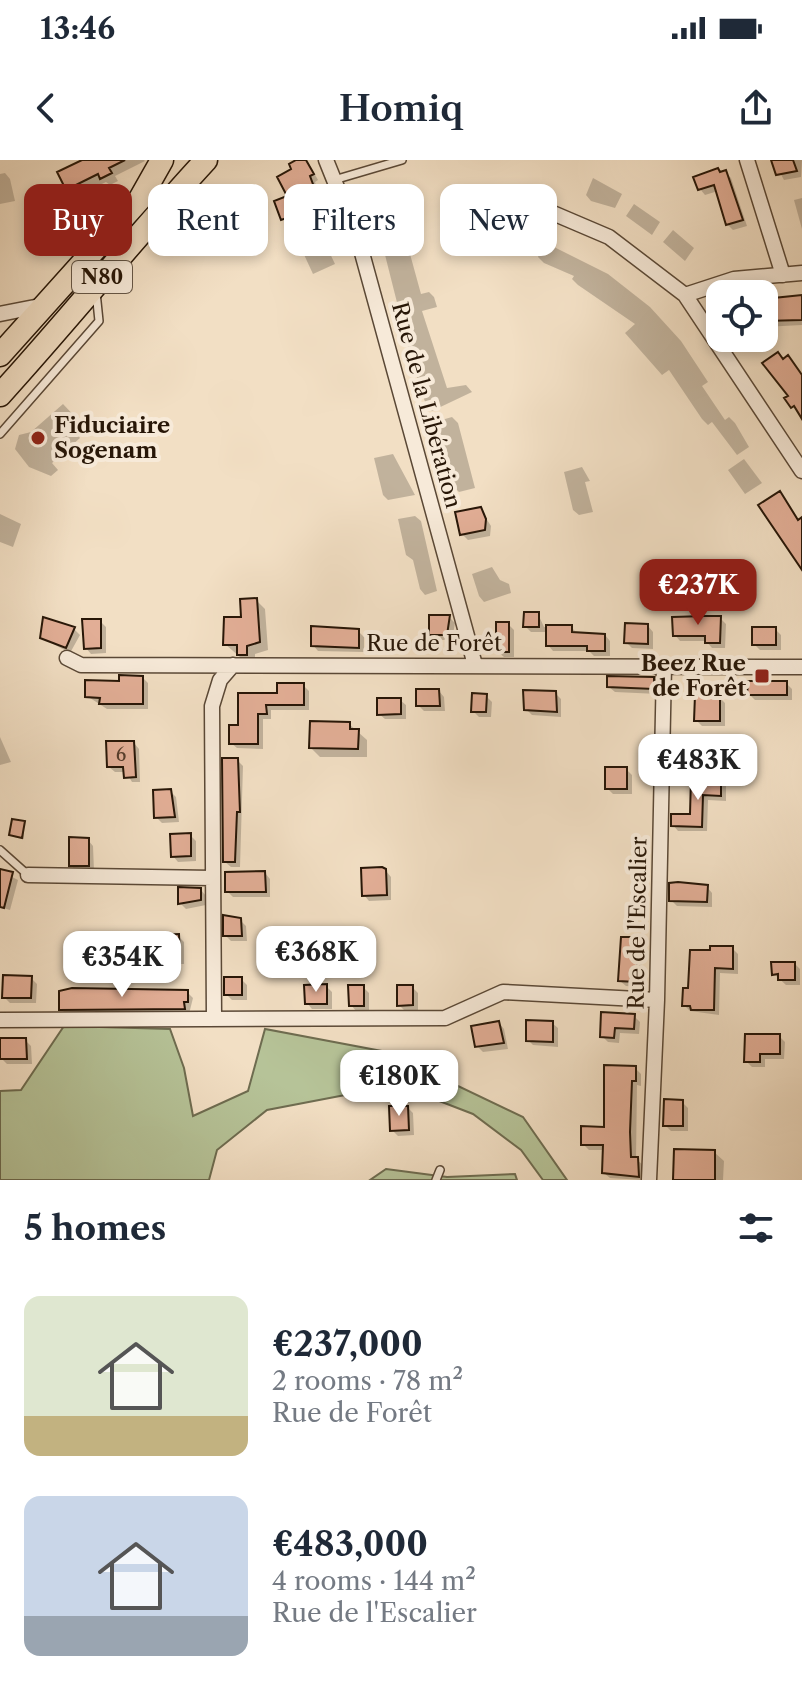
<!DOCTYPE html>
<html lang="en">
<head>
<meta charset="utf-8">
<style>
	:root { --surface:#fff; --page:#f6f6f7; --text:#1f2937; --muted:#747a83; --accent:#8f2418 }
	body { margin:0; font-family:"Libre Caslon Text",serif; background:var(--page); color:var(--text); height:100vh; display:flex; flex-direction:column; font-size:30px; white-space:nowrap }
	* { box-sizing:border-box; margin:0 }
	p { font-size:26px; color:var(--muted) }
	.icon { flex:none; width:44px; height:44px; fill:none; stroke:currentColor; stroke-width:2; stroke-linecap:round; stroke-linejoin:round }
	.map { position:relative; height:1020px; overflow:hidden }
	.side { display:flex; flex-direction:column; background:var(--surface); flex:1 }
	.side>* { flex:none }
	.hud { position:absolute; left:24px; top:24px; width:754px; height:72px; display:flex; gap:16px }
	.tools { position:absolute; left:706px; top:120px; display:grid; gap:16px }
	.tools a { display:grid; place-items:center; width:72px; height:72px; border-radius:16px; background:var(--surface); box-shadow:0 4px 12px #0003; font-size:40px }
	.price { position:absolute; translate:-50% -68px; padding:0 18px; border-radius:16px; background:#fff; color:#222; font-size:26px; line-height:52px; filter:drop-shadow(0 2px 4px #0008) }
	.price::after { content:''; position:absolute; left:50%; top:48px; width:24px; height:18px; margin-left:-12px; background:inherit; clip-path:polygon(0 0,100% 0,50% 100%) }
	.price.on { background:var(--accent); color:#fff }
	ul { padding:0; list-style:none }
	li { display:flex; align-items:center; gap:24px; height:200px; padding:0 24px }
	li span { display:grid; place-items:center; flex:none; width:224px; height:160px; border-radius:16px; color:#555 }
	li>.icon { margin-inline-start:auto }
	span .icon { width:96px; height:96px; fill:#fffc; stroke-width:1 }
	li b { font-size:34px }
	h2 { display:flex; justify-content:space-between; align-items:center; height:96px; padding:0 24px; font-size:34px }
	.tag { padding:0 28px; border-radius:16px; background:var(--surface); box-shadow:0 4px 12px #0003; font-size:28px; line-height:72px }
	.tag.on { background:var(--accent); color:#fff }
	.status { display:flex; justify-content:space-between; align-items:center; height:56px; padding:0 40px; background:var(--surface); direction:ltr }
	.status svg { height:22px; fill:currentColor }
	header { display:flex; justify-content:space-between; align-items:center; height:104px; padding:0 24px; background:var(--surface); font-size:36px; font-weight:600 }
	.map>svg:first-child { display:block }
</style>
</head>
<body>
<div class="status"><b>13:46</b><svg viewBox="0 0 49 12"><path d="M0 12V9h3v3zM5 12V6h3v6zM10 12V3h3v9zM15 12V0h3v12zM26 1h20v11H26zM47 4h2v5h-2z"/></svg></div>
<header><svg class="icon" aria-label="back" viewBox="0 0 24 24"><path d="M15 5l-7 7 7 7"/></svg>Homiq<svg class="icon" aria-label="share" viewBox="0 0 24 24"><path d="M12 15V3M7 8l5-5 5 5M5 13v7h14v-7"/></svg></header>
<div class="map">
<svg width="802" height="1020" viewBox="0 0 802 1020">
	<rect width="100%" height="100%" fill="#f2dfc4"/>
	<filter id="stains"><feTurbulence type="fractalNoise" baseFrequency=".0025" numOctaves="4"/><feColorMatrix values="0 0 0 0 .2 0 0 0 0 .09 0 0 0 0 .02 0 0 0 .5 -.17"/></filter>
	<radialGradient id="worn" r=".72"><stop offset=".6" stop-color="#630" stop-opacity="0"/><stop offset="1" stop-color="#630" stop-opacity=".3"/></radialGradient>
	<path fill="#b6c398" stroke="#6e6c50" stroke-width="2" d="M64,866L170,869L184,908L193,956L248,931L265,869L387,892L523,957L567,1020H543L521,990L473,954L416,932L366,931L267,950L217,990L209,1020H0V931L21,930Z
		M386,1009L447,1017L515,1014L517,1020H370Z"/>
	<path fill="#0003" d="M88,0H144L145,1L115,16L118,21L110,25L106,22L75,37L67,29Z
		M300,0L309,4L318,20L315,22L325,52L288,64L282,58L294,10Z
		M773,0H802L801,17L784,20Z
		M725,12L731,18L747,66L733,70L727,64L718,31L705,35L700,29Z
		M5,13L10,19L15,41L0,44V51V14Z
		M593,18L622,34L615,48L591,41L586,35Z
		M802,38V69L794,40Z
		M634,44L660,62L652,75L626,56Z
		M503,69L520,72L525,78L522,93L505,89L499,83Z
		M673,70L694,88L685,101L663,82Z
		M401,77L407,83L421,134L429,132L434,137L437,147L422,151L447,228L466,225L472,232L432,251L426,245L412,202L382,83Z
		M324,81L335,104L313,114L300,86Z
		M544,82L608,114L650,147L681,181L708,222L702,226L725,260L729,257L735,263L749,287L737,295L712,262L708,265L702,259L669,210L662,215L625,173L635,164L578,125L572,119L574,116L544,103L538,97Z
		M802,136V165L764,167V141Z
		M63,244L82,264L75,271L80,278L52,303L58,310L51,316L29,307L15,289L19,275L31,272Z
		M452,257L458,263L475,328L459,332L454,327L444,290L437,284L431,263Z
		M393,294L415,335L388,340L383,335L374,298Z
		M744,299L762,323L745,334L728,310Z
		M582,307L590,321L585,322L593,352L579,355L573,350L564,312Z
		M480,349L491,366L490,376L468,380L462,374Z
		M0,354L21,364L13,387L0,382Z
		M415,356L421,361L437,431L425,435L420,429L413,400L406,395L398,359Z
		M492,407L500,420L509,424L511,433L484,442L479,436L472,414Z
		M256,440L265,449L268,490L255,494V504H248L225,484Z
		M538,454L544,467H571L576,472L605,475L610,481V496H594L589,491H553L548,485V472H531L525,466Z
		M449,457L455,463L452,480H436L431,474Z
		M720,458L726,464L725,488H712L706,481H680L675,475Z
		M44,460L74,469L80,475L70,493L42,478Z
		M100,461L106,467V493L91,494L86,488Z
		M508,464L514,470V497H504L498,492Z
		M648,466L653,472V489L632,488L626,482Z
		M775,469L781,475V490H760L754,484Z
		M358,471L364,477V492L318,491L313,485Z
		M143,518L148,523V549H107L87,536Z
		M653,519L659,524L658,534L615,532L609,527Z
		M786,523L792,529V540H755L749,534Z
		M303,525L309,531V550H271V559H263V589L237,588L231,583L241,567L240,535H279Z
		M439,531L444,537L445,551H424L418,545Z
		M555,533L561,539V557L532,555L526,549Z
		M486,536L492,542L491,557H479L473,551Z
		M719,537L725,543V566H702L696,560Z
		M400,540L406,545V559H385L379,554Z
		M349,564L367,580V597H320L311,588Z
		M0,577L11,602L0,605Z
		M134,583L139,589L140,622H132L126,612H115L109,607Z
		M237,600L243,606L240,707H231L225,702Z
		M626,609L632,615V634H613L607,628Z
		M693,620H720L726,626V641L708,640L707,671H678L673,665L691,656Z
		M170,631L176,637L179,662L162,663L156,657Z
		M24,663V679L14,677L11,674Z
		M190,675L196,681V701L178,702L173,696Z
		M88,680L93,686L94,711H76L71,705Z
		M0,711L18,720L10,750L0,747Z
		M386,711L391,717V740L369,741L364,735Z
		M265,713L270,719V737H233L227,731Z
		M707,727L712,733V747L677,746L671,740Z
		M201,730L206,736V745L186,749L180,743Z
		M240,760L246,766L247,781H231L225,775Z
		M178,776L184,782V804H165L160,799Z
		M636,779L642,784L641,827L626,826L620,821Z
		M294,782L299,787L300,812H275L270,806Z
		M732,788L738,794V814L720,813L719,855L690,851L684,845L690,830Z
		M795,804L800,809V825H786L774,814Z
		M31,818L37,824L36,843H10L4,837Z
		M241,819L247,825V840H232L226,834Z
		M326,826L332,832V849H312L307,843Z
		M363,827L369,833V851H356L351,845Z
		M412,827L418,833V850L405,851L399,845Z
		M187,832L193,838L189,854L67,855L61,849Z
		M634,856L640,862L639,874L620,873L619,883L608,882L602,876Z
		M499,863L504,869L508,889L483,892L477,886Z
		M552,863L558,868V887L533,885L528,880Z
		M779,876L785,882L784,899H765V907H752L746,901Z
		M25,880L31,886L32,904H7L1,898Z
		M635,908L641,914V926L637,925L636,999L643,1005V1020L610,1018L604,1013L605,990H589L583,984L606,969Z
		M682,942L688,948V971H671L665,965Z
		M408,948L413,953L414,975L398,976L392,970Z
		M714,992L724,1001L723,1020H675Z"/>
	<path fill="#e2ae96" stroke="#271607" stroke-width="2" d="M82,0H125L109,8L112,13L100,19L98,14L66,30L57,12Z
		M296,0H306L314,14L310,16L321,46L281,60L274,41L287,36L277,17L291,9L289,4Z
		M771,0H793L797,11L776,15Z
		M718,8L720,12L726,10L743,60L726,65L714,25L698,30L693,17Z
		M802,135V160L764,161V139Z
		M778,192L783,199L788,195L802,215V259L794,246L791,248L784,238L788,236L762,203Z
		M780,331L798,360L802,357V410L758,345Z
		M481,347L486,359L485,370L460,375L455,352Z
		M257,438L260,482L247,486V495H237V485H223L224,457H241L240,439Z
		M524,452H539V467H523Z
		M429,455H450L447,475H429Z
		M705,456H721L720,483H705V476H673L672,457Z
		M43,457L75,467L66,488L40,478Z
		M82,459H101V488L84,489Z
		M496,462H509V492H496Z
		M625,463L648,464V484L624,483Z
		M546,465H572V472L605,474V491H587V486H546Z
		M311,466L359,469V488L311,486Z
		M752,467H776V485H752Z
		M119,515L143,516V544H99L100,538L85,537V520L119,521Z
		M607,516L654,517V529L607,527Z
		M748,521H787V535H747Z
		M277,523H304V545H266L267,554H258V584H229V565H238V533H277Z
		M416,529H439L440,546H416Z
		M523,530L556,531L557,552L524,550Z
		M472,533L487,534L486,552H471Z
		M695,535H720V561H694Z
		M377,538H401V554L377,555Z
		M310,561L350,562V569H359L358,589L309,588Z
		M106,581H134L136,617L124,618L123,607H107Z
		M222,598H238L240,652H237L235,702H223Z
		M605,607H627V629H605Z
		M691,618H721V636L703,635L702,667L671,666V654H690Z
		M171,629L175,657L154,658L153,630Z
		M12,659L25,661L22,678L9,675Z
		M191,673V696L171,697L170,674Z
		M69,677L89,678V706H69Z
		M382,707L386,709L387,735L362,736L361,708Z
		M0,709L13,712L4,748L0,747Z
		M265,711L266,732H225V712Z
		M678,722L708,725L707,742L669,741V723Z
		M178,727L201,728V740L178,744Z
		M223,755L241,758L242,776H223Z
		M179,774L180,799L158,800L157,775Z
		M621,777H637V822L618,821Z
		M267,780H294L295,807H268Z
		M710,786H733V809L715,808L714,850H691L690,846H682L683,828H688L690,790H710Z
		M771,802H795V820H778V814L772,815Z
		M3,815L32,816L31,838H2Z
		M224,817H242V835H224Z
		M327,824V844H305L304,825Z
		M348,825H364V846H349Z
		M397,825H413V845L397,846Z
		M72,828L188,830V842H184L185,849L59,850V831Z
		M601,852L635,854L634,869L615,868L614,878L600,877Z
		M526,860L553,861V882L526,881Z
		M499,861L504,883L475,887L471,866Z
		M745,874H780V894H760V902H744Z
		M0,878H26L27,899H0Z
		M604,905L636,906V921H632L630,972L631,997H638L639,1017L602,1013L603,985H581V966L604,967Z
		M664,939L683,940V966H663Z
		M389,946H408L409,970L390,971Z
		M674,989L715,990V1020H673Z"/>
	<g fill="none" stroke-linecap="round" stroke-linejoin="round">
		<defs>
			<path id="service" d="M334,20L402,0
				M0,274L99,161L96,132
				M0,690L28,715
				M436,1020L440,1010"/>
			<path id="minor" d="M326,0L359,82L475,505
				M747,0L783,115
				M503,38L541,48L609,77L685,135L802,311
				M685,135L734,119L802,113
				M0,154L45,145
				M67,498L81,505L802,507
				M28,715L212,718
				M214,858L212,546L220,520L233,505
				M0,860L445,858L503,832L657,840
				M649,1020L657,840L664,506"/>
			<path id="primary" d="M0,195L140,39L162,0
				M0,235C70,158 135,77 206,0"/>
		</defs>
		<use href="#service" stroke="#5a4836" stroke-width="10"/>
		<use href="#minor" stroke="#5a4836" stroke-width="17"/>
		<use href="#primary" stroke="#271607" stroke-width="25"/>
		<use href="#service" stroke="#f7ead9" stroke-width="7"/>
		<use href="#minor" stroke="#f7ead9" stroke-width="14"/>
		<use href="#primary" stroke="#f2dfc4" stroke-width="22"/>
	</g>
	<g fill="#8f2418" stroke="#f7ead9" stroke-width="3">
		<circle cx="38" cy="278" r="8"/>
		<rect x="754" y="508" width="16" height="16" rx="4"/>
	</g>
	<g text-anchor="middle" stroke-width="8" stroke-linejoin="round" paint-order="stroke">
		<g font-size="18" fill="#563c2b">
			<text x="121" y="601">6</text>
		</g>
		<rect fill="#f7ead9" stroke="#655646" stroke-width="2" x="72" y="101" width="60" height="32" rx="6"/>
		<g font-size="20" font-weight="bold" fill="#271607">
			<text x="102" y="124">N80</text>
		</g>
		<g font-size="22" fill="#271607" stroke="#f7ead9">
			<text transform="translate(427 245) rotate(75)" y="8">Rue de la Libération</text>
			<text x="434" y="491">Rue de Forêt</text>
			<text transform="translate(637 763) rotate(-89)" y="8">Rue de l'Escalier</text>
		</g>
		<g font-size="22" font-weight="bold" fill="#271607" stroke="#f7ead9" text-anchor="start">
			<text x="54" y="273">Fiduciaire<tspan x="54" dy="25">Sogenam</tspan></text>
			<text x="746" y="511" text-anchor="end">Beez Rue<tspan x="746" dy="25">de Forêt</tspan></text>
		</g>
	</g>
	<rect width="100%" height="100%" filter="url(#stains)"/>
	<rect width="100%" height="100%" fill="url(#worn)"/>
</svg>
<div class="tools">
<a><svg class="icon" aria-label="locate" viewBox="0 0 24 24"><circle cx="12" cy="12" r="6"/><path d="M12 2v4M12 18v4M2 12h4M18 12h4"/></svg></a>
</div>
<b class="price on" style="left:698px;top:467px">€237K</b>
<b class="price" style="left:698px;top:642px">€483K</b>
<b class="price" style="left:316px;top:834px">€368K</b>
<b class="price" style="left:122px;top:839px">€354K</b>
<b class="price" style="left:399px;top:958px">€180K</b>
<div class="hud">
<a class="tag on">Buy</a>
<a class="tag">Rent</a>
<a class="tag">Filters</a>
<a class="tag">New</a>
</div>
</div>
<section class="side">
<h2>5 homes<svg class="icon" aria-label="filters" viewBox="0 0 24 24"><path d="M4 7h16M4 17h16"/><circle cx="9" cy="7" r="2"/><circle cx="15" cy="17" r="2"/></svg></h2>
<ul>
<li><span style="background:linear-gradient(#dfe7d0 75%,#c2b280 0)"><svg class="icon" aria-label="home" viewBox="0 0 24 24"><path d="M3 11l9-7 9 7M6 9v11h12V9"/></svg></span><div><b>€237,000</b><p>2 rooms · 78 m²</p><p>Rue de Forêt</p></div></li>
<li><span style="background:linear-gradient(#c9d6e8 75%,#9aa5b1 0)"><svg class="icon" aria-label="home" viewBox="0 0 24 24"><path d="M3 11l9-7 9 7M6 9v11h12V9"/></svg></span><div><b>€483,000</b><p>4 rooms · 144 m²</p><p>Rue de l'Escalier</p></div></li>
</ul>
</section>
</body>
</html>
